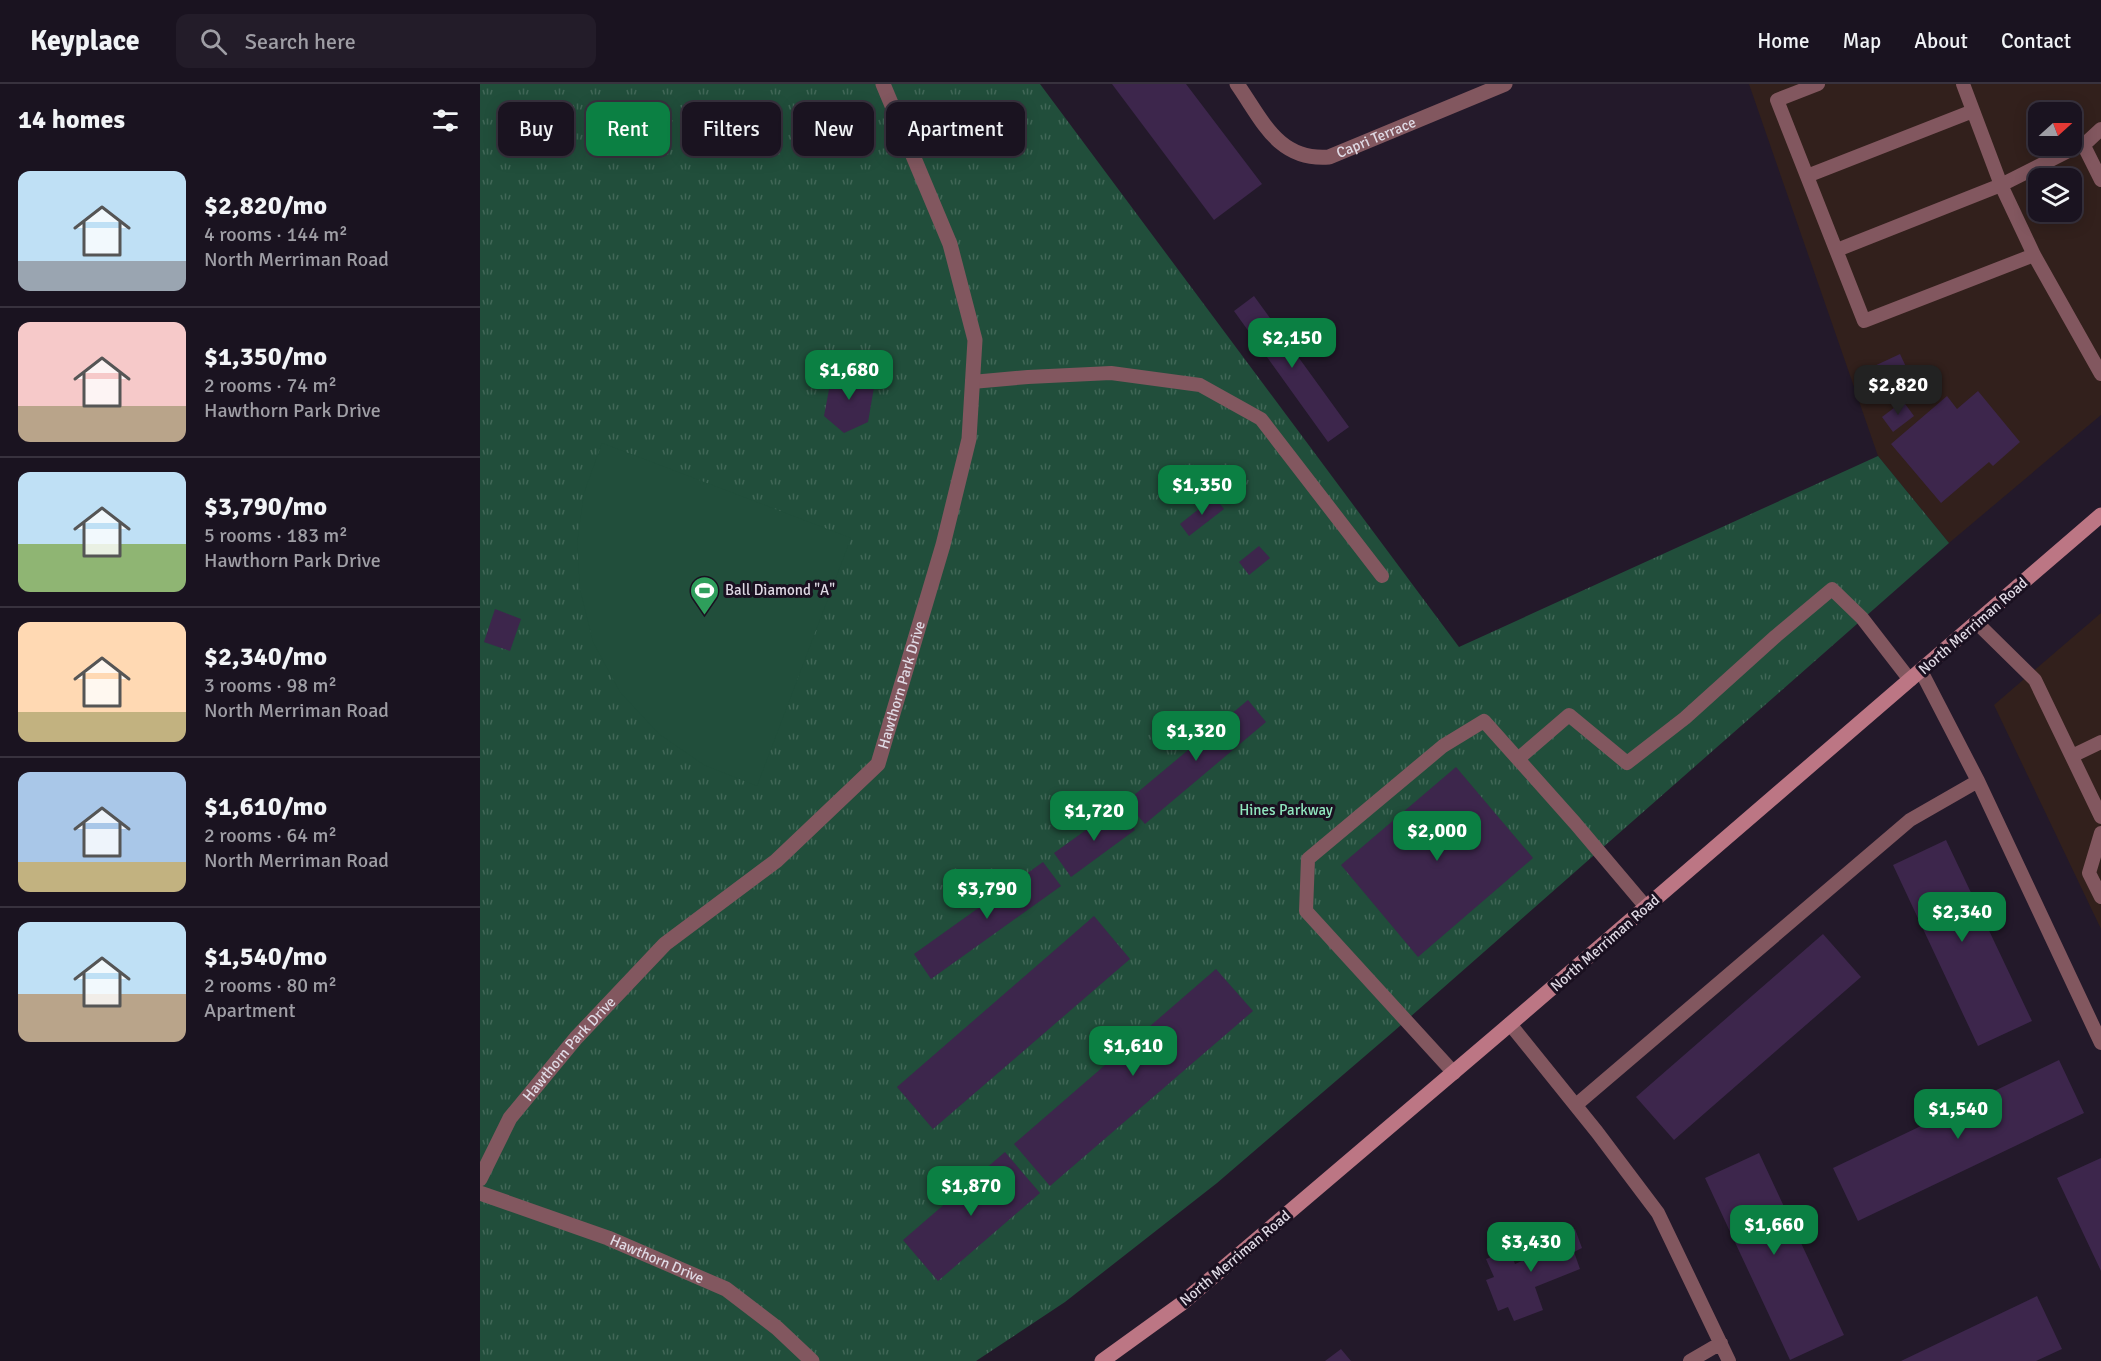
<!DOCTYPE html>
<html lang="en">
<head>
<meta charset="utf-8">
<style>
	:root { --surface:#1a1320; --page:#231c29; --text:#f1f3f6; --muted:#9f9ea5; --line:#38323e; --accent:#0b8043 }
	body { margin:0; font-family:Signika,sans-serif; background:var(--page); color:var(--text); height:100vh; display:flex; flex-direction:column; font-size:22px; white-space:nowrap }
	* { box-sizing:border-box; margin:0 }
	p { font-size:20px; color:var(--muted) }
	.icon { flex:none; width:33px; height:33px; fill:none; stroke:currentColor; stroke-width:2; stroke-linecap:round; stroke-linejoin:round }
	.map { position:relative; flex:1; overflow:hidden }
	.drawer { display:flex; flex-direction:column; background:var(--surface); width:480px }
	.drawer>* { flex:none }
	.banner { position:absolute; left:18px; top:18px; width:570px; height:54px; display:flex; gap:12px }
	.needle { width:39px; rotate:69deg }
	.tools { position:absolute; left:1548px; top:18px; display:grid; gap:12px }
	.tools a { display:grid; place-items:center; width:54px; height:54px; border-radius:12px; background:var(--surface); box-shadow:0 3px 15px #0003,0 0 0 2px var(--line); font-size:30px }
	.price { position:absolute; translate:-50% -51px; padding:0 14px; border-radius:12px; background:var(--accent); color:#fff; font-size:20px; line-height:39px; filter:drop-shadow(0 2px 3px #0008) }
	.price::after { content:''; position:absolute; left:50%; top:36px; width:18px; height:14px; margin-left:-9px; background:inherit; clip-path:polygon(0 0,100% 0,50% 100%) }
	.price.selected { background:#222; color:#fff }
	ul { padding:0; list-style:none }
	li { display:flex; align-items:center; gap:18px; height:150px; padding:0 18px }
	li+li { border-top:2px solid var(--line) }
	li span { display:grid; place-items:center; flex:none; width:168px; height:120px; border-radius:12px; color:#555 }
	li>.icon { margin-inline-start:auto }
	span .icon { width:72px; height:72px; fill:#fffc; stroke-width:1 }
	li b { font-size:26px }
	h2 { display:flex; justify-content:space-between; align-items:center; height:72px; padding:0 18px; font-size:26px }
	.chip { padding:0 21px; border-radius:12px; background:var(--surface); box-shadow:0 3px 15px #0003,0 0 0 2px var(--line); font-size:21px; line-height:54px }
	.chip.selected { background:var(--accent); color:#fff }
	header { display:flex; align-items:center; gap:36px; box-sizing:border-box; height:84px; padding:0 30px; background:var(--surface); border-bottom:2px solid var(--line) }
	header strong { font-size:28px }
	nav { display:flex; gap:33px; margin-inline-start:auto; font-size:21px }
	.search { width:420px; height:54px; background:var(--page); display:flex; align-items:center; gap:15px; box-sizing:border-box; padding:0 21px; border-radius:12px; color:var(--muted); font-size:22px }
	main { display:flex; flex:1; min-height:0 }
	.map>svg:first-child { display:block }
</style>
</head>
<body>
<header>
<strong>Keyplace</strong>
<div class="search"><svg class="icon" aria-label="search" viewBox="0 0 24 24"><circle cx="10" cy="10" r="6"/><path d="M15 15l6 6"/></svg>Search here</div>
<nav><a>Home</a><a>Map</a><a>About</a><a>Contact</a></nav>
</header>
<main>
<section class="drawer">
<h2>14 homes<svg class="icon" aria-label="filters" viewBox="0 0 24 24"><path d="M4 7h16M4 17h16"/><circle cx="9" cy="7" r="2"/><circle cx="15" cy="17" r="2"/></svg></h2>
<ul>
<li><span style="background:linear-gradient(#bfe0f5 75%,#9aa5b1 0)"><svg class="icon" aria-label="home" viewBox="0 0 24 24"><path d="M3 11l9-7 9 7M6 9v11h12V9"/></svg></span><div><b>$2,820/mo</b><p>4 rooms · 144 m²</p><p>North Merriman Road</p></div></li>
<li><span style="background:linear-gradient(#f6c9c9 70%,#b9a48a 0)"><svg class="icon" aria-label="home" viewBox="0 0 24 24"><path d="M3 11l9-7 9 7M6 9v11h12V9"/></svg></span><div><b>$1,350/mo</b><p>2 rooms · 74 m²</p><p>Hawthorn Park Drive</p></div></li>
<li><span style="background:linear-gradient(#bfe0f5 60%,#8fb573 0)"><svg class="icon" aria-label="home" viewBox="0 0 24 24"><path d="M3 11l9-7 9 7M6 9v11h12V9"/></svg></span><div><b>$3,790/mo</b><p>5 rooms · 183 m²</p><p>Hawthorn Park Drive</p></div></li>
<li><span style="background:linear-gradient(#ffd9b3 75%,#c2b280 0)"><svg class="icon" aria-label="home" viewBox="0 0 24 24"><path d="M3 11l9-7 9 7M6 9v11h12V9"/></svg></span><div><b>$2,340/mo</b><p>3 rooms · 98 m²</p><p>North Merriman Road</p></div></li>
<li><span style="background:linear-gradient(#a9c7e8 75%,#c2b280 0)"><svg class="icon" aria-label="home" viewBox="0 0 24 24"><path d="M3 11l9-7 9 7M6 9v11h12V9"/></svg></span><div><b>$1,610/mo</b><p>2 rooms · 64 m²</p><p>North Merriman Road</p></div></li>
<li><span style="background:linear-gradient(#bfe0f5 60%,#b9a48a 0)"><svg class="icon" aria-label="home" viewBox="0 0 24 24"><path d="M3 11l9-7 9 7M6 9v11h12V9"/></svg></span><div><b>$1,540/mo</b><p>2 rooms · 80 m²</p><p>Apartment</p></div></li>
</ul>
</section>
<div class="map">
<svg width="1621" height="1277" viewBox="0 0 1621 1277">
	<defs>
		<pattern id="grass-tufts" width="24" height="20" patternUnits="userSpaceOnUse" patternTransform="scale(1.5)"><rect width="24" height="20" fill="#214e3b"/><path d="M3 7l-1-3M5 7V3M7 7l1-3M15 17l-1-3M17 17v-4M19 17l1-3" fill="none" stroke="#416757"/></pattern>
	</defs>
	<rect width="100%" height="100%" fill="#23192a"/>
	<path fill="#32201c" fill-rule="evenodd" d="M1269,0H1621V331L1469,459L1398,372ZM1558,28H1592V62H1558ZM1558,94H1592V128H1558Z
		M1621,529V845L1514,621Z"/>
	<path fill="url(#grass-tufts)" d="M0,0H560L979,563L1398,372L1469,459L913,948L737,1099L585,1218L496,1277H0Z"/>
	<path fill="#214e3b" d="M122,359L371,454L277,702L224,681L179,650L140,608L113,558L100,505L97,460L104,409Z"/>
	<path fill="#3d264c" d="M632,0H706L782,100L734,136Z
		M774,212L869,343L848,358L754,227Z
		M1420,270L1436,304L1405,318L1390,284Z
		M375,283L394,303L388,338L364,349L344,332L351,295Z
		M1498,307L1540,358L1513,382L1509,378L1461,419L1411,360L1467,312L1477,325Z
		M1423,317L1434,332L1413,348L1402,333Z
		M734,413L744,425L709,452L700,440Z
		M779,462L790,474L769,491L759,478Z
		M15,525L41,535L30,567L4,558Z
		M768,616L786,638L665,740L646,718Z
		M976,683L1053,774L938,873L861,781Z
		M638,723L655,746L591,793L574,769Z
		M1466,756L1552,937L1498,962L1413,781Z
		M563,778L581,802L451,895L434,870Z
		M614,832L650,875L453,1045L417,1003Z
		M1343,850L1381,893L1194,1056L1156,1013Z
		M736,885L773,927L570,1102L534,1060Z
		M1579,976L1604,1029L1378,1137L1353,1084Z
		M525,1068L560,1109L458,1197L423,1156Z
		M1279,1069L1364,1251L1310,1276L1225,1094Z
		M1621,1074V1187L1577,1094Z
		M1095,1145L1102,1164L1094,1168L1100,1185L1055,1203L1063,1226L1034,1237L1028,1223L1018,1227L1006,1196L1014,1193L1006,1175L1027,1167L1029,1173L1032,1172L1035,1180L1042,1177L1038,1167Z
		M1557,1212L1582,1265L1556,1277H1421Z
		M861,1265L871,1277H845Z"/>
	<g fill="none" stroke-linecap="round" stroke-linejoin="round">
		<path stroke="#82575f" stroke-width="14" d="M1338,0L1297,16L1384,237L1554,171
			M1621,45L1608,57L1521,101L1554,171L1621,290
			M1603,60L1621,96
			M1327,92L1493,27
			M1357,166L1521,101L1483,0
			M492,298L548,293L631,289L720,301L781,335L902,492
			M1497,539L1555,596L1621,733
			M1592,672L1621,658
			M1038,675L1089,631L1147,679L1205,634L1296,552L1352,505L1382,534L1430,596
			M1498,697L1621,959
			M1621,749L1609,789L1621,813
			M1030,940L1117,1048L1178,1129L1249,1277
			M974,989L826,827L828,775L963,662L1004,637L1095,739L1166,823
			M1096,1021L1430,736L1498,697L1441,587
			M1210,1277L1241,1259"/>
		<g stroke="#82575f" stroke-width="15">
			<path id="s1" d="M757,0C783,37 798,77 849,73L1025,0"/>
			<path id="s2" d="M0,1095L30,1034L96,954L185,860L296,777L398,680L463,461L489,355L495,256L470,160L403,0"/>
			<path id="s3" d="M0,1109L128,1154L246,1205L297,1244L332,1277"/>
		</g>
		<path stroke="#bc7684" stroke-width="15" d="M622,1277L701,1220L1022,947L1621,431"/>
	</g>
	<defs>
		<symbol id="stadium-pin" viewBox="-11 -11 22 30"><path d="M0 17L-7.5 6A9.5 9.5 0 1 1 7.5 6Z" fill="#2e9e5b" stroke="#1a1020"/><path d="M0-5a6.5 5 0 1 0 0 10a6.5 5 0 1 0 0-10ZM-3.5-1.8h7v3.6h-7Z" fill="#fff"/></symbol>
	</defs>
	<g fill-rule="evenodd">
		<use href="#stadium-pin" x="208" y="490" width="33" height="45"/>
	</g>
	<g text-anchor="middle" stroke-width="6" stroke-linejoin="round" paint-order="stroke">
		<g font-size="15" fill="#dfd9e4" stroke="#1a1020">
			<text dy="5" stroke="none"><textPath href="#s1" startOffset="176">Capri Terrace</textPath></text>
			<text transform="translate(1493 542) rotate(-41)" y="5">North Merriman Road</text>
			<text dy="5" stroke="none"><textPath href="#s2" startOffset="663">Hawthorn Park Drive</textPath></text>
			<text transform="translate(1125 859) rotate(-41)" y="5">North Merriman Road</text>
			<text dy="5" stroke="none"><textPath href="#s2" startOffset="159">Hawthorn Park Drive</textPath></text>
			<text transform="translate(755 1174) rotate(-40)" y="5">North Merriman Road</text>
			<text dy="5" stroke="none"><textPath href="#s3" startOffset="189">Hawthorn Drive</textPath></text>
		</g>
		<g font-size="15" fill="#dfd9e4" stroke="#1a1020" text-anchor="start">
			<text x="245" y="511">Ball Diamond "A"</text>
		</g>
		<g font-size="15" fill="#90e6be" stroke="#1a1020">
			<text x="806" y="731">Hines Parkway</text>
		</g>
	</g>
</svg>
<div class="tools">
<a><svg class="needle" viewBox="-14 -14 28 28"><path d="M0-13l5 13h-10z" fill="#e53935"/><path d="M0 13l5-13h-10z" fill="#9f9ea5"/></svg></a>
<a><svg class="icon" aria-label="layers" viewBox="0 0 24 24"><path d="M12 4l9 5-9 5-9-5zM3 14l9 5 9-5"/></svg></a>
</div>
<b class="price" style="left:812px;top:285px">$2,150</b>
<b class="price" style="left:369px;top:317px">$1,680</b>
<b class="price selected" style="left:1418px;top:332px">$2,820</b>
<b class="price" style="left:722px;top:432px">$1,350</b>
<b class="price" style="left:716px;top:678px">$1,320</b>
<b class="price" style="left:614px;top:758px">$1,720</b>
<b class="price" style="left:957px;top:778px">$2,000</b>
<b class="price" style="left:507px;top:836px">$3,790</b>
<b class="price" style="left:1482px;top:859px">$2,340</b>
<b class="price" style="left:653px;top:993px">$1,610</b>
<b class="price" style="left:1478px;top:1056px">$1,540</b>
<b class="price" style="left:491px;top:1133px">$1,870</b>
<b class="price" style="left:1294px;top:1172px">$1,660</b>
<b class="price" style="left:1051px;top:1189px">$3,430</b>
<div class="banner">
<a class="chip">Buy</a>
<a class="chip selected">Rent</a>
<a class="chip">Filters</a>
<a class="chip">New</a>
<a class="chip">Apartment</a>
</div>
</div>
</main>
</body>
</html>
